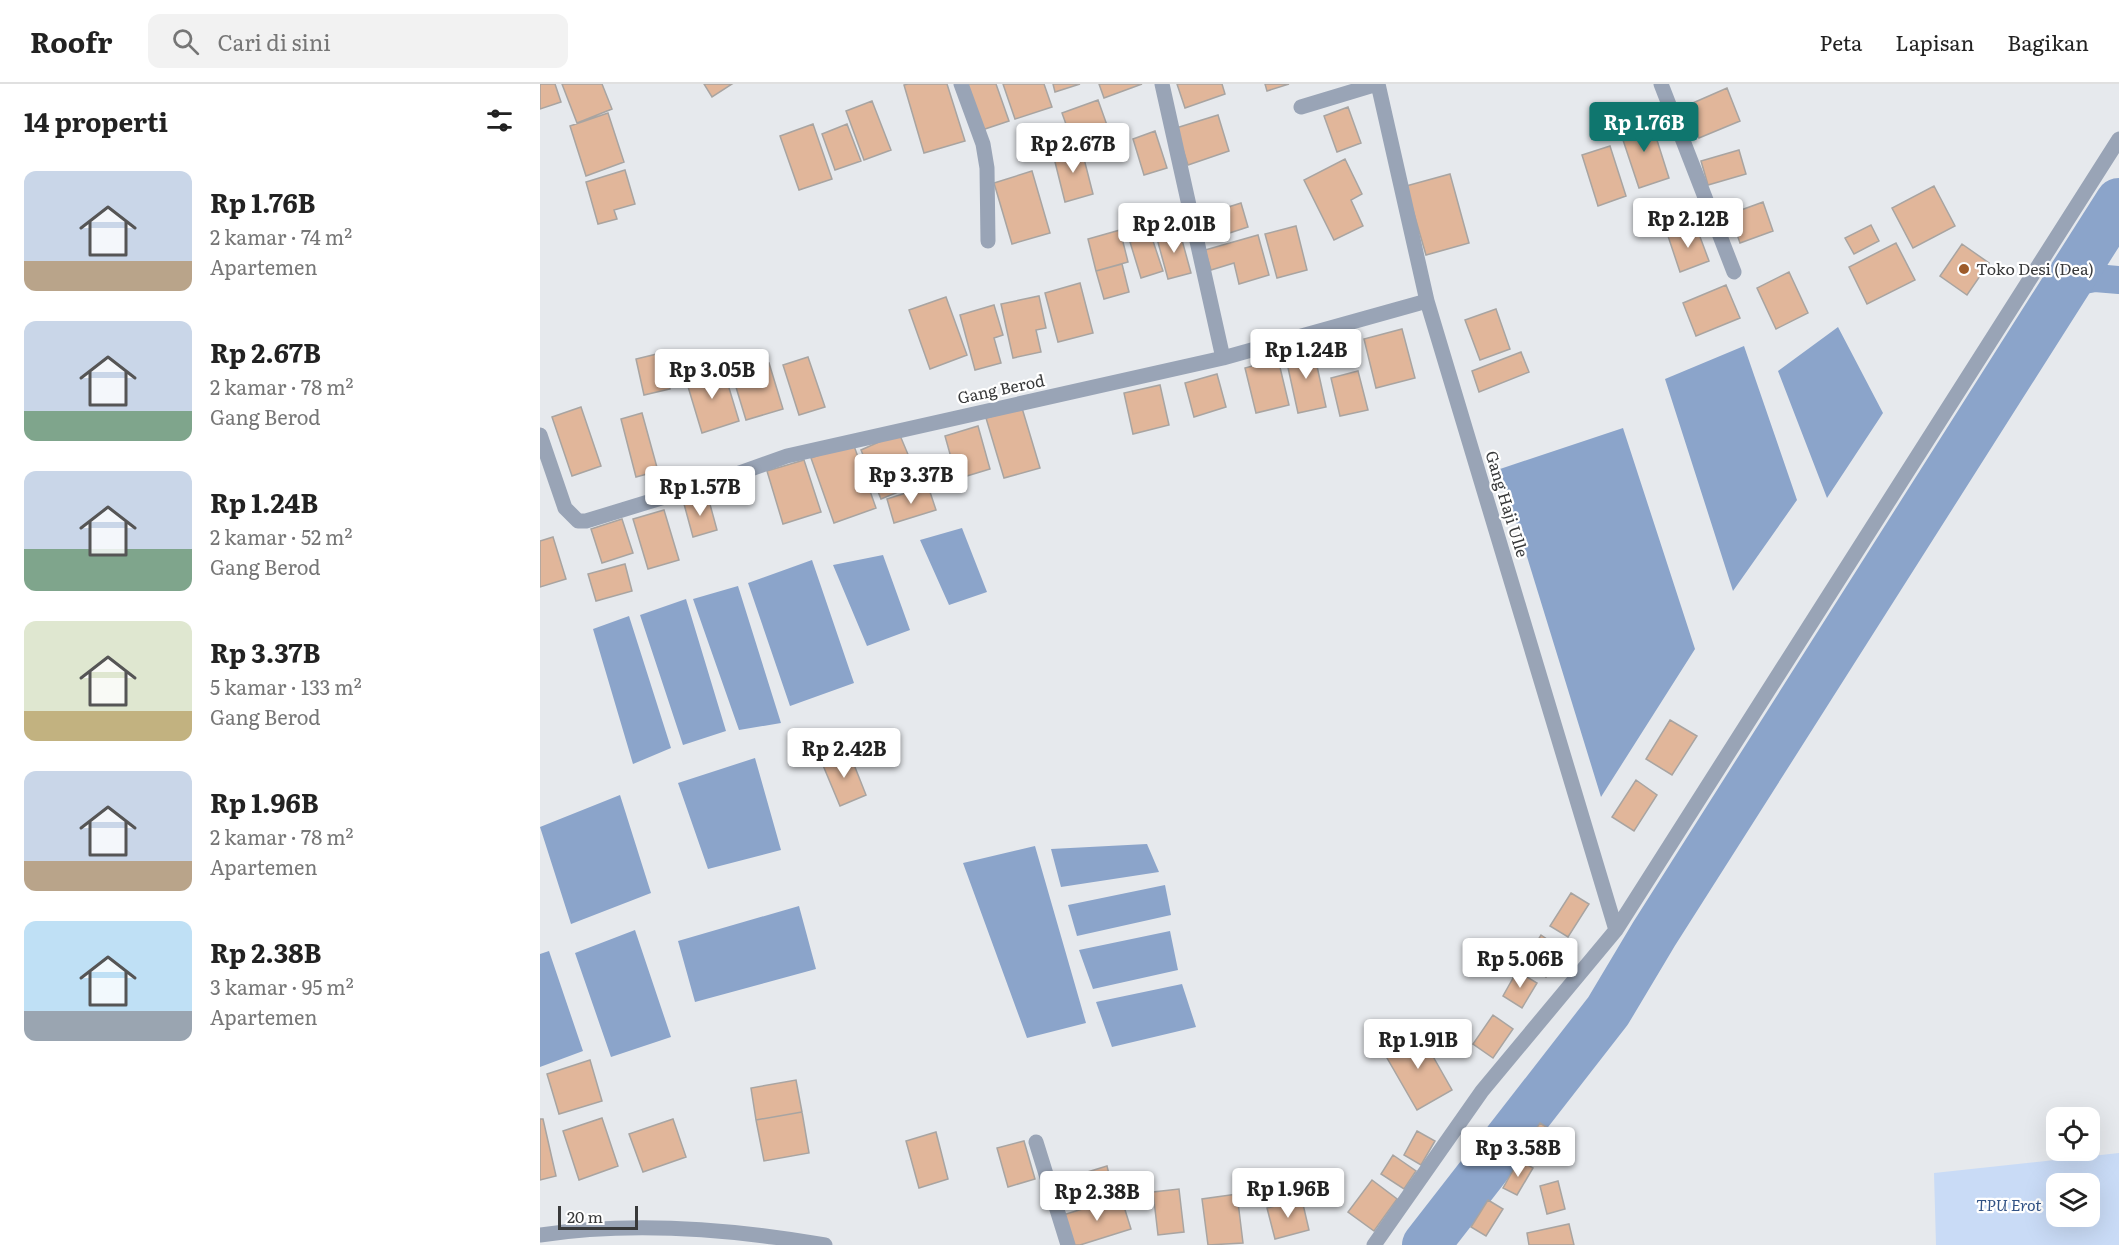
<!DOCTYPE html>
<html lang="id">
<head>
<meta charset="utf-8">
<style>
	:root { --surface:#fff; --page:#f2f2f2; --text:#222; --muted:#767676; --line:#e0e0e0; --accent:#0f766e }
	body { margin:0; font-family:Literata,serif; background:var(--page); color:var(--text); height:100vh; display:flex; flex-direction:column; font-size:22px; white-space:nowrap }
	* { box-sizing:border-box; margin:0 }
	p { font-size:20px; color:var(--muted) }
	.icon { flex:none; width:33px; height:33px; fill:none; stroke:currentColor; stroke-width:2; stroke-linecap:round; stroke-linejoin:round }
	.map { position:relative; flex:1; overflow:hidden }
	.panel { display:flex; flex-direction:column; background:var(--surface); width:540px }
	.panel>* { flex:none }
	.buttons { position:absolute; left:1506px; top:1023px; display:grid; gap:12px }
	.buttons a { display:grid; place-items:center; width:54px; height:54px; border-radius:12px; background:var(--surface); box-shadow:0 6px 24px #0002; font-size:30px }
	.scale { position:absolute; left:18px; bottom:15px; width:80px; box-sizing:border-box; padding-left:6px; border:3px solid #38393a; border-top:0; font-size:16px; line-height:21px; white-space:nowrap; color:#38393a; -webkit-text-stroke:4px #fff; paint-order:stroke }
	.price { position:absolute; translate:-50% -51px; padding:0 14px; border-radius:6px; background:#fff; color:#222; font-size:20px; line-height:39px; filter:drop-shadow(0 2px 3px #0008) }
	.price::after { content:''; position:absolute; left:50%; top:36px; width:18px; height:14px; margin-left:-9px; background:inherit; clip-path:polygon(0 0,100% 0,50% 100%) }
	.price.on { background:var(--accent); color:#fff }
	ul { padding:0; list-style:none }
	li { display:flex; align-items:center; gap:18px; height:150px; padding:0 24px }
	li span { display:grid; place-items:center; flex:none; width:168px; height:120px; border-radius:12px; color:#555 }
	li>.icon { margin-inline-start:auto }
	span .icon { width:72px; height:72px; fill:#fffc; stroke-width:1 }
	li b { font-size:26px }
	h2 { display:flex; justify-content:space-between; align-items:center; height:72px; padding:0 24px; font-size:26px }
	header { display:flex; align-items:center; gap:36px; box-sizing:border-box; height:84px; padding:0 30px; background:var(--surface); border-bottom:2px solid var(--line) }
	header strong { font-size:28px }
	nav { display:flex; gap:33px; margin-inline-start:auto; font-size:21px }
	.search { width:420px; height:54px; background:var(--page); display:flex; align-items:center; gap:15px; box-sizing:border-box; padding:0 21px; border-radius:12px; color:var(--muted); font-size:22px }
	main { display:flex; flex:1; min-height:0 }
	.map>svg:first-child { display:block }
</style>
</head>
<body>
<header>
<strong>Roofr</strong>
<div class="search"><svg class="icon" aria-label="search" viewBox="0 0 24 24"><circle cx="10" cy="10" r="6"/><path d="M15 15l6 6"/></svg>Cari di sini</div>
<nav><a>Peta</a><a>Lapisan</a><a>Bagikan</a></nav>
</header>
<main>
<section class="panel">
<h2>14 properti<svg class="icon" aria-label="filters" viewBox="0 0 24 24"><path d="M4 7h16M4 17h16"/><circle cx="9" cy="7" r="2"/><circle cx="15" cy="17" r="2"/></svg></h2>
<ul>
<li><span style="background:linear-gradient(#c9d6e8 75%,#b9a48a 0)"><svg class="icon" aria-label="home" viewBox="0 0 24 24"><path d="M3 11l9-7 9 7M6 9v11h12V9"/></svg></span><div><b>Rp 1.76B</b><p>2 kamar · 74 m²</p><p>Apartemen</p></div></li>
<li><span style="background:linear-gradient(#c9d6e8 75%,#7fa58c 0)"><svg class="icon" aria-label="home" viewBox="0 0 24 24"><path d="M3 11l9-7 9 7M6 9v11h12V9"/></svg></span><div><b>Rp 2.67B</b><p>2 kamar · 78 m²</p><p>Gang Berod</p></div></li>
<li><span style="background:linear-gradient(#c9d6e8 65%,#7fa58c 0)"><svg class="icon" aria-label="home" viewBox="0 0 24 24"><path d="M3 11l9-7 9 7M6 9v11h12V9"/></svg></span><div><b>Rp 1.24B</b><p>2 kamar · 52 m²</p><p>Gang Berod</p></div></li>
<li><span style="background:linear-gradient(#dfe7d0 75%,#c2b280 0)"><svg class="icon" aria-label="home" viewBox="0 0 24 24"><path d="M3 11l9-7 9 7M6 9v11h12V9"/></svg></span><div><b>Rp 3.37B</b><p>5 kamar · 133 m²</p><p>Gang Berod</p></div></li>
<li><span style="background:linear-gradient(#c9d6e8 75%,#b9a48a 0)"><svg class="icon" aria-label="home" viewBox="0 0 24 24"><path d="M3 11l9-7 9 7M6 9v11h12V9"/></svg></span><div><b>Rp 1.96B</b><p>2 kamar · 78 m²</p><p>Apartemen</p></div></li>
<li><span style="background:linear-gradient(#bfe0f5 75%,#9aa5b1 0)"><svg class="icon" aria-label="home" viewBox="0 0 24 24"><path d="M3 11l9-7 9 7M6 9v11h12V9"/></svg></span><div><b>Rp 2.38B</b><p>3 kamar · 95 m²</p><p>Apartemen</p></div></li>
</ul>
</section>
<div class="map">
<svg width="1579" height="1161" viewBox="0 0 1579 1161">
	<rect width="100%" height="100%" fill="#e6e9ed"/>
	<path fill="#c9dbf6" fill-rule="evenodd" d="M1579,1069V1161H1396L1394,1089ZM1516,1100H1550V1132H1516Z"/>
	<path fill="#8ba4ca" d="M1298,243L1343,329L1287,414L1238,287Z
		M1204,262L1257,416L1193,507L1125,295Z
		M1083,344L1155,565L1061,713L960,385Z
		M422,444L447,508L409,521L380,456Z
		M343,471L370,546L327,562L293,481Z
		M272,476L314,599L250,622L208,499Z
		M198,502L241,639L199,646L153,515Z
		M146,515L186,647L143,661L100,531Z
		M89,532L131,664L93,680L53,545Z
		M215,674L241,766L168,785L138,699Z
		M80,711L111,809L31,840L0,743Z
		M607,760L619,788L521,803L511,765Z
		M495,762L546,939L487,954L423,779Z
		M625,801L631,831L537,852L528,821Z
		M259,822L276,885L155,918L138,857Z
		M95,846L131,953L71,973L35,869Z
		M630,847L638,886L553,905L539,866Z
		M9,867L43,967L0,983V870Z
		M642,900L656,943L572,963L556,918Z"/>
	<g fill="none" stroke-linecap="round" stroke-linejoin="round">
		<path stroke="#8ba4ca" stroke-width="28" d="M1528,199L1555,194L1579,196"/>
		<path stroke="#8ba4ca" stroke-width="48" d="M886,1161L1068,927L1114,850L1579,118"/>
	</g>
	<path fill="#e1b69a" stroke="#a8a4a1" stroke-width="1.5" d="M0,0H15L21,18L0,25Z
		M22,0H62L72,25L37,39Z
		M164,0H192L172,13Z
		M368,0H407L425,57L384,69L364,1Z
		M426,0H456L469,37L442,46Z
		M463,0H504L512,23L475,35Z
		M513,0H540L515,8Z
		M559,0H602L564,14Z
		M637,0H682L685,10L645,24Z
		M725,0H749L727,7Z
		M1187,4L1200,37L1159,54L1146,22Z
		M558,16L568,44L532,57L522,29Z
		M332,17L351,66L324,76L306,27Z
		M808,23L821,59L797,68L784,32Z
		M68,29L84,78L46,92L30,42Z
		M678,31L689,67L648,81L636,44Z
		M1110,34L1129,94L1099,104L1079,44Z
		M273,40L292,95L259,106L240,52Z
		M307,40L321,77L295,86L282,50Z
		M615,47L627,84L604,91L593,55Z
		M1070,62L1086,112L1058,122L1042,71Z
		M541,63L553,110L525,118L513,70Z
		M1199,66L1206,90L1168,101L1161,77Z
		M805,75L822,110L811,116L823,142L794,156L764,96Z
		M85,86L95,120L74,126L77,135L58,140L46,98Z
		M492,87L510,149L472,160L454,99Z
		M910,90L929,159L886,171L866,102Z
		M1394,102L1415,142L1373,164L1352,124Z
		M1223,118L1233,147L1200,159L1190,130Z
		M701,119L708,143L671,155L663,131Z
		M1331,141L1339,157L1314,170L1305,154Z
		M756,142L767,186L737,194L725,150Z
		M1156,142L1169,177L1140,188L1128,152Z
		M639,145L651,189L628,195L616,151Z
		M580,146L588,178L556,187L548,155Z
		M611,151L623,187L601,194L590,158Z
		M718,151L729,191L699,200L694,179L671,186L665,166Z
		M1356,159L1375,196L1327,220L1309,183Z
		M1422,160L1449,179L1427,211L1400,192Z
		M582,180L589,208L564,215L556,187Z
		M1249,188L1268,229L1236,245L1217,204Z
		M540,199L553,249L518,258L505,209Z
		M1186,201L1200,234L1156,252L1143,219Z
		M499,212L506,244L496,246L501,268L473,274L461,220Z
		M406,213L427,271L390,285L369,226Z
		M454,221L463,251L454,254L461,279L435,286L420,231Z
		M956,225L970,265L940,276L925,236Z
		M862,245L875,294L836,304L824,255Z
		M773,264L786,323L758,329L745,270Z
		M981,268L989,288L939,308L932,287Z
		M121,269L130,305L104,311L96,275Z
		M268,273L285,323L259,331L243,281Z
		M738,275L749,321L716,329L705,284Z
		M229,279L243,325L206,336L192,290Z
		M183,284L199,337L162,349L146,296Z
		M818,287L828,326L800,332L791,294Z
		M677,290L686,323L654,333L645,299Z
		M620,301L629,341L593,350L584,309Z
		M41,323L61,382L32,392L12,333Z
		M482,324L500,384L464,394L446,334Z
		M102,329L118,387L96,393L81,335Z
		M438,342L450,385L417,395L405,352Z
		M359,349L380,399L341,415L321,366Z
		M313,359L336,424L294,439L271,374Z
		M264,376L281,428L243,440L227,387Z
		M388,402L396,426L354,439L347,415Z
		M168,413L177,446L153,453L144,420Z
		M124,426L139,476L108,485L93,435Z
		M82,435L93,469L62,479L51,445Z
		M13,453L26,495L0,503V457Z
		M85,480L92,507L56,517L48,490Z
		M1130,636L1157,652L1132,691L1106,675Z
		M309,668L326,711L300,722L282,679Z
		M1096,696L1117,711L1094,747L1072,733Z
		M1031,809L1049,820L1028,853L1010,842Z
		M1001,851L1023,866L1006,893L984,879Z
		M977,887L997,899L982,924L963,912Z
		M953,931L973,945L953,974L933,960Z
		M878,946L912,1006L877,1026L843,967Z
		M50,976L62,1017L19,1030L7,990Z
		M256,996L262,1028L216,1036L211,1004Z
		M262,1028L269,1069L224,1077L216,1036Z
		M62,1034L78,1082L39,1096L23,1047Z
		M0,1035H3L16,1092L0,1096Z
		M133,1035L146,1073L103,1088L89,1050Z
		M1000,1039L1014,1048L1001,1068L987,1058Z
		M877,1047L895,1057L881,1081L864,1071Z
		M396,1048L408,1095L379,1104L366,1057Z
		M484,1057L495,1095L468,1103L457,1064Z
		M853,1071L876,1087L864,1105L841,1090Z
		M979,1076L993,1084L977,1111L963,1104Z
		M567,1082L573,1107L538,1117L531,1093Z
		M832,1096L857,1115L834,1147L808,1128Z
		M1018,1097L1025,1125L1007,1130L1000,1102Z
		M639,1105L644,1148L618,1151L613,1108Z
		M697,1110L703,1159L668,1161L662,1115Z
		M581,1113L591,1145L540,1161H533L523,1131Z
		M762,1116L769,1146L735,1155L727,1124Z
		M948,1116L963,1125L946,1152L931,1143Z
		M1029,1140L1034,1161H989L987,1149Z"/>
	<g fill="none" stroke-linecap="round" stroke-linejoin="round">
		<path stroke="#99a4b6" stroke-width="15" d="M421,0L443,60L447,84L448,157
			M622,0L683,274
			M838,0L887,217L1076,846
			M1121,0L1194,188
			M761,23L837,0
			M0,351L25,424L38,437H46L177,397L247,372L683,274L887,217
			M496,1058L528,1161
			M0,1151C92,1137 193,1145 285,1161
			M834,1161L942,1007L1076,846L1579,55"/>
	</g>
	<circle fill="#9e5b2a" stroke="#fff" stroke-width="2" cx="1424" cy="185" r="6"/>
	<g text-anchor="middle" stroke-width="4.5" stroke-linejoin="round" paint-order="stroke">
		<g font-size="16" fill="#38393a" stroke="#fff" text-anchor="start">
			<text x="1436" y="191">Toko Desi (Dea)</text>
		</g>
		<g font-size="16" fill="#38393a" stroke="#fff">
			<text transform="translate(461 305) rotate(-12)" y="6">Gang Berod</text>
			<text transform="translate(967 420) rotate(73)" y="6">Gang Haji Ulle</text>
		</g>
		<g font-size="16" font-style="italic" fill="#325386" stroke="#fff">
			<text x="1469" y="1127">TPU Erot</text>
		</g>
	</g>
</svg>
<div class="buttons">
<a><svg class="icon" aria-label="locate" viewBox="0 0 24 24"><circle cx="12" cy="12" r="6"/><path d="M12 2v4M12 18v4M2 12h4M18 12h4"/></svg></a>
<a><svg class="icon" aria-label="layers" viewBox="0 0 24 24"><path d="M12 4l9 5-9 5-9-5zM3 14l9 5 9-5"/></svg></a>
</div>
<div class="scale">20 m</div>
<b class="price on" style="left:1104px;top:69px">Rp 1.76B</b>
<b class="price" style="left:533px;top:90px">Rp 2.67B</b>
<b class="price" style="left:1148px;top:165px">Rp 2.12B</b>
<b class="price" style="left:634px;top:170px">Rp 2.01B</b>
<b class="price" style="left:766px;top:296px">Rp 1.24B</b>
<b class="price" style="left:172px;top:316px">Rp 3.05B</b>
<b class="price" style="left:371px;top:421px">Rp 3.37B</b>
<b class="price" style="left:160px;top:433px">Rp 1.57B</b>
<b class="price" style="left:304px;top:695px">Rp 2.42B</b>
<b class="price" style="left:980px;top:905px">Rp 5.06B</b>
<b class="price" style="left:878px;top:986px">Rp 1.91B</b>
<b class="price" style="left:978px;top:1094px">Rp 3.58B</b>
<b class="price" style="left:748px;top:1135px">Rp 1.96B</b>
<b class="price" style="left:557px;top:1138px">Rp 2.38B</b>
</div>
</main>
</body>
</html>
